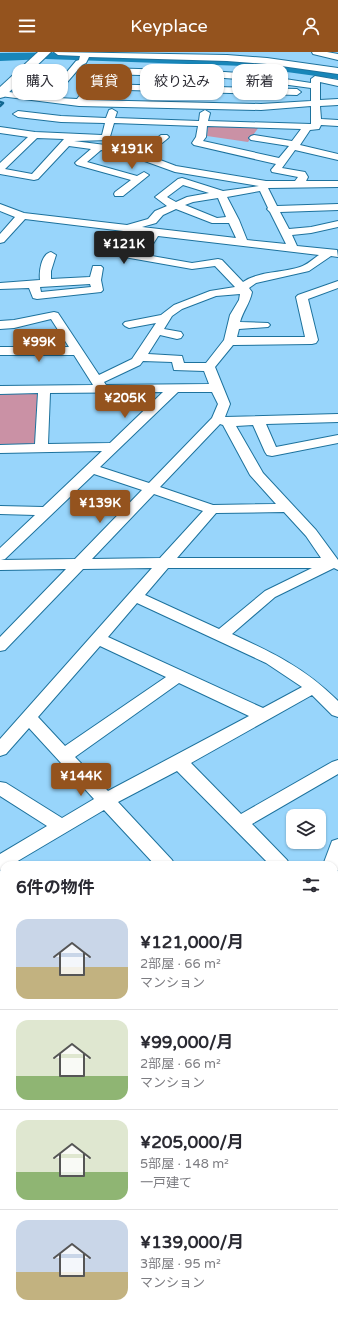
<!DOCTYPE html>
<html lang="ja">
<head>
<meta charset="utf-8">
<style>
	:root { --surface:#fff; --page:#f7f7f7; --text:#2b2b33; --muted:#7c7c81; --line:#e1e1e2; --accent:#94531e }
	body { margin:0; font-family:"Varela Round","Noto Sans JP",sans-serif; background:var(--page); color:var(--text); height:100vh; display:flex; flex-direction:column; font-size:15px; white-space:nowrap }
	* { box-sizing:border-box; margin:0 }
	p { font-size:13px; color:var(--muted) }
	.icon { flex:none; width:22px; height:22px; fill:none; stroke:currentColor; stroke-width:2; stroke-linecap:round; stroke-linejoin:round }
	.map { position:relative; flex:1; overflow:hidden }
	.panel { position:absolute; left:0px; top:809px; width:338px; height:456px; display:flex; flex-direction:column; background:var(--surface); border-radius:12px 12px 0 0; box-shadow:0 1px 3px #0004 }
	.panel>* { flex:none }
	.hud { position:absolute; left:12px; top:12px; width:314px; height:36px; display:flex; gap:8px }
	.tools { position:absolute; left:286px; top:757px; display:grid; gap:8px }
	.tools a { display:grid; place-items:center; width:40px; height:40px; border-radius:8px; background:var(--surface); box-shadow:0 1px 3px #0004; font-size:20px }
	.price { position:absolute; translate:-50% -34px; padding:0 9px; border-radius:4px; background:var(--accent); color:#fff; font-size:13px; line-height:26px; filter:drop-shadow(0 1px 2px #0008) }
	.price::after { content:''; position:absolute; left:50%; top:24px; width:12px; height:9px; margin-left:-6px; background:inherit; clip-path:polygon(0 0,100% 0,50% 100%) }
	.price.selected { background:#222; color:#fff }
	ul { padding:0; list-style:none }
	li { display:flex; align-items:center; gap:12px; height:100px; padding:0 16px }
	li+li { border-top:1px solid var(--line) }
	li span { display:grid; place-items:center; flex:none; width:112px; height:80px; border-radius:12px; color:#555 }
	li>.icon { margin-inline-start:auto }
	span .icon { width:48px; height:48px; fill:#fffc; stroke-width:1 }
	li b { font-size:17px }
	h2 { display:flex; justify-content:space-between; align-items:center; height:48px; padding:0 16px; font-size:17px }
	.chip { padding:0 14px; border-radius:12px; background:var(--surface); box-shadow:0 1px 3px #0004; font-size:14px; line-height:36px }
	.chip.selected { background:var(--accent); color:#fff }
	header { display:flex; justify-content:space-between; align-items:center; height:52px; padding:0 16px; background:var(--accent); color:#fff; font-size:18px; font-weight:600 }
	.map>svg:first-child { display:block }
</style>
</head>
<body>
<header><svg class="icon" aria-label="menu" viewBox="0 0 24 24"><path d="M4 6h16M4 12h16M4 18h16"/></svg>Keyplace<svg class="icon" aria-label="person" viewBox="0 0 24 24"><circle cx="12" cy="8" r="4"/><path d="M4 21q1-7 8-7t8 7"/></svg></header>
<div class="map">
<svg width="338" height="1265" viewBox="0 0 338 1265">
	<rect width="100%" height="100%" fill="#98d5fb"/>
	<path fill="#ca91a5" d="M208,73L259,75L248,90L207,84Z
		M44,340L38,394H0V341Z"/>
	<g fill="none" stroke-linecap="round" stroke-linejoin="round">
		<path stroke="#116790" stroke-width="2.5" d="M0,50L3,51L0,54"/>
		<path fill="#1886b9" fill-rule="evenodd" d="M84,0L244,6L338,19V27L244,14L46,7L0,9V1Z"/>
		<defs>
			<path id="minor" d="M54,0L227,3L267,6L338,16V22L267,12L227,9L89,5L86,11L82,13L63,35L62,40L58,46L77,47L100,17L103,16L210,19L253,22L311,31V27L315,24L338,28V34L320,30V48L338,47V53L320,54L321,67L338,68V74L321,73L319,77L310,78L300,93L338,102V108L295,98L282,116L305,120L308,125L306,129H338V135L268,136L277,154L338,152V158L280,160L289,177L311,175L338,169V175L311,181L292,183L297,194L337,198L338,205L331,204L309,219L256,231L249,236L252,240C250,251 243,259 240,270L268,271L270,273L268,275L239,277L237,285H305L296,245L298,243L338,229V236L308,247L318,288L316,291L312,292L233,293L215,315L230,352L225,365L338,362V370L266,372L276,395L338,383V391L272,404L267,403L265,400L253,373L236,374L263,421L316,478L338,508V518L334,516L275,545L232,582C273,601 305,616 338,649V665L332,663L312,643L191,711L241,762L332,710L338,708V722L252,772L287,808L290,813H270L177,719L118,750L172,808L175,813H155L104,758L11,813H4V817L0,818V802L47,774L0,744V730L6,731L62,766L94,747L29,676L6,702L0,704V687L152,516L83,517L5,598L0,599V585L66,517L0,518V496L35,463L0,462V454L43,455L102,399L0,401V393L35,392L38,341L0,342V334L93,333L74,303H0V295H69L51,267L14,276L0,277V269L14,268L54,260L58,261L99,323L132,307L156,271L129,276L125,274L123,272L125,270L161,263L174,253L210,239L235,235L215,214L192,217L113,203L108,200L113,197L136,201L148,182L25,167L4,190L0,191V182L15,165L0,159V152L24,161L127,173L148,167L155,159L167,154L155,145L178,127L182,126L223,139L259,134L175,120L128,103L101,98L87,110L137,124L144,120L149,123L123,144H115L114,142L115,140L131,128L77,113L75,111L77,109L91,97L69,94L38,127L34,128L0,122V111L28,85L0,81V75L35,80L102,83L105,71L61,70L18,65L13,62L18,59L61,64L106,66L109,58L112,57L117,60L115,66L199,69L200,61L205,58L210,61L208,69L311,72V54L261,58L79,54L0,44L1,39L49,45L54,39L56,33L76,9L79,8L80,4L58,3ZM105,22L210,25L253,28L311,36V49L261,52L86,48L94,37L297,43L301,40L297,37L98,32ZM114,71L198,74L196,85L192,91L194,93L276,112L271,118L272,120L298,125L295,129H266L176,114L147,103L167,87L169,85L167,83H161L139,100L113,94L74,89L109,88ZM207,74L301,77L292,89L254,83L251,84L249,86L251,88L289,94L279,106L203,89L206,85ZM37,86L64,87L32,122L5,117ZM183,133L209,141L187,145L176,150L167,145ZM260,139L268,156L267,157L270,160L286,192L247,188L239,168L227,145ZM218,146L226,165L217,166L185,153L193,150ZM176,157L212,171H229L236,186L142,175L156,171L163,163ZM158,184L319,203C313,207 307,213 300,215C282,221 259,219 243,230L222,208L218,207L192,211L146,203ZM240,242L239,248L230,263L224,288L206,311H184L182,304L148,302L160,283L177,287L181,286L183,283L181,280L164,277L172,264L182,257L216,244ZM143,309L172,310L174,318L204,319L209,332L106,333L104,330L140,313ZM163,340L110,391L48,392L50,341ZM178,340H212L218,352L212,366L149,431L100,415ZM220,372L223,373L250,423L276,452L213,453L160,435ZM94,422L142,438L75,507L1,508L5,507ZM154,442L203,459L160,506L92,507ZM284,460L306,484L321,506H177L216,461ZM168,516H312L265,539L219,577L145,543ZM137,551L266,611L302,635L263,656L108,585ZM100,594L166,625L65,694L38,665ZM179,631L249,664L108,739L75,705Z
				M312,0H327L338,2V8L313,2Z
				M51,200L56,203L51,219V227L90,225L93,214H101L103,216L101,228L103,238L101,240L37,247L33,246L29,236L0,237V231L40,228C39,220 41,202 51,200ZM90,232L91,235L41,240L40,235Z
				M338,787V818L334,819V813H323L332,789Z
				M0,844L4,845V863L0,861Z
				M4,898V916L0,917V899Z
				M334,956L338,957V975L334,974Z
				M4,1034V1053L0,1054V1035Z
				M338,1207V1229L334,1230V1208Z
				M4,1237V1261L0,1262V1238Z
				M62,1261H86V1265H62Z
				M284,1261H308L309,1265H285Z"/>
			<path id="highway" d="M38,0H51L4,45L0,46V35Z"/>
		</defs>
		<use href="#minor" stroke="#1d729d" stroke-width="2"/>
		<use href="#highway" stroke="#1d729d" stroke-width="2"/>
		<use href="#minor" fill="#fff" fill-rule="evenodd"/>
		<use href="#highway" fill="#fff" fill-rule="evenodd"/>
	</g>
</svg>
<div class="tools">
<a><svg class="icon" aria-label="layers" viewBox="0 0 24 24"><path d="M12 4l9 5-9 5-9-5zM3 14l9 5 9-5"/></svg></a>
</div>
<b class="price" style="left:132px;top:118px">¥191K</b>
<b class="price selected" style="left:124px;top:213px">¥121K</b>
<b class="price" style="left:39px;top:311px">¥99K</b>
<b class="price" style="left:125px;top:367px">¥205K</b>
<b class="price" style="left:100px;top:472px">¥139K</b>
<b class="price" style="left:81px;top:745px">¥144K</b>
<div class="hud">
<a class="chip">購入</a>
<a class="chip selected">賃貸</a>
<a class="chip">絞り込み</a>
<a class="chip">新着</a>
</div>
<section class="panel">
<h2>6件の物件<svg class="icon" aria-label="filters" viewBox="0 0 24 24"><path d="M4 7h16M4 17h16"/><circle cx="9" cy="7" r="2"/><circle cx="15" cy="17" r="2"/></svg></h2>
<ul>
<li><span style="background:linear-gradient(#c9d6e8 60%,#c2b280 0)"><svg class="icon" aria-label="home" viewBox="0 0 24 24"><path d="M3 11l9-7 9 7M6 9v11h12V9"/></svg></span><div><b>¥121,000/月</b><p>2部屋 · 66 m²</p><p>マンション</p></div></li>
<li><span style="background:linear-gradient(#dfe7d0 70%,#8fb573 0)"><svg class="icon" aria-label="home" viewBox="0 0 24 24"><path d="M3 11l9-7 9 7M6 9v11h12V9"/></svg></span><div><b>¥99,000/月</b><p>2部屋 · 66 m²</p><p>マンション</p></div></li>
<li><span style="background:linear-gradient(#dfe7d0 65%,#8fb573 0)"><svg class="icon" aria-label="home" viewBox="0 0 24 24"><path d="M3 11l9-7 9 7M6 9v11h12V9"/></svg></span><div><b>¥205,000/月</b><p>5部屋 · 148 m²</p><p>一戸建て</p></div></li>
<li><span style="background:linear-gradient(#c9d6e8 65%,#c2b280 0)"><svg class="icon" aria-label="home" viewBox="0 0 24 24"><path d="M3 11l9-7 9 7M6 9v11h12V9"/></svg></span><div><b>¥139,000/月</b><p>3部屋 · 95 m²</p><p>マンション</p></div></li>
</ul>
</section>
</div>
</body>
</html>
